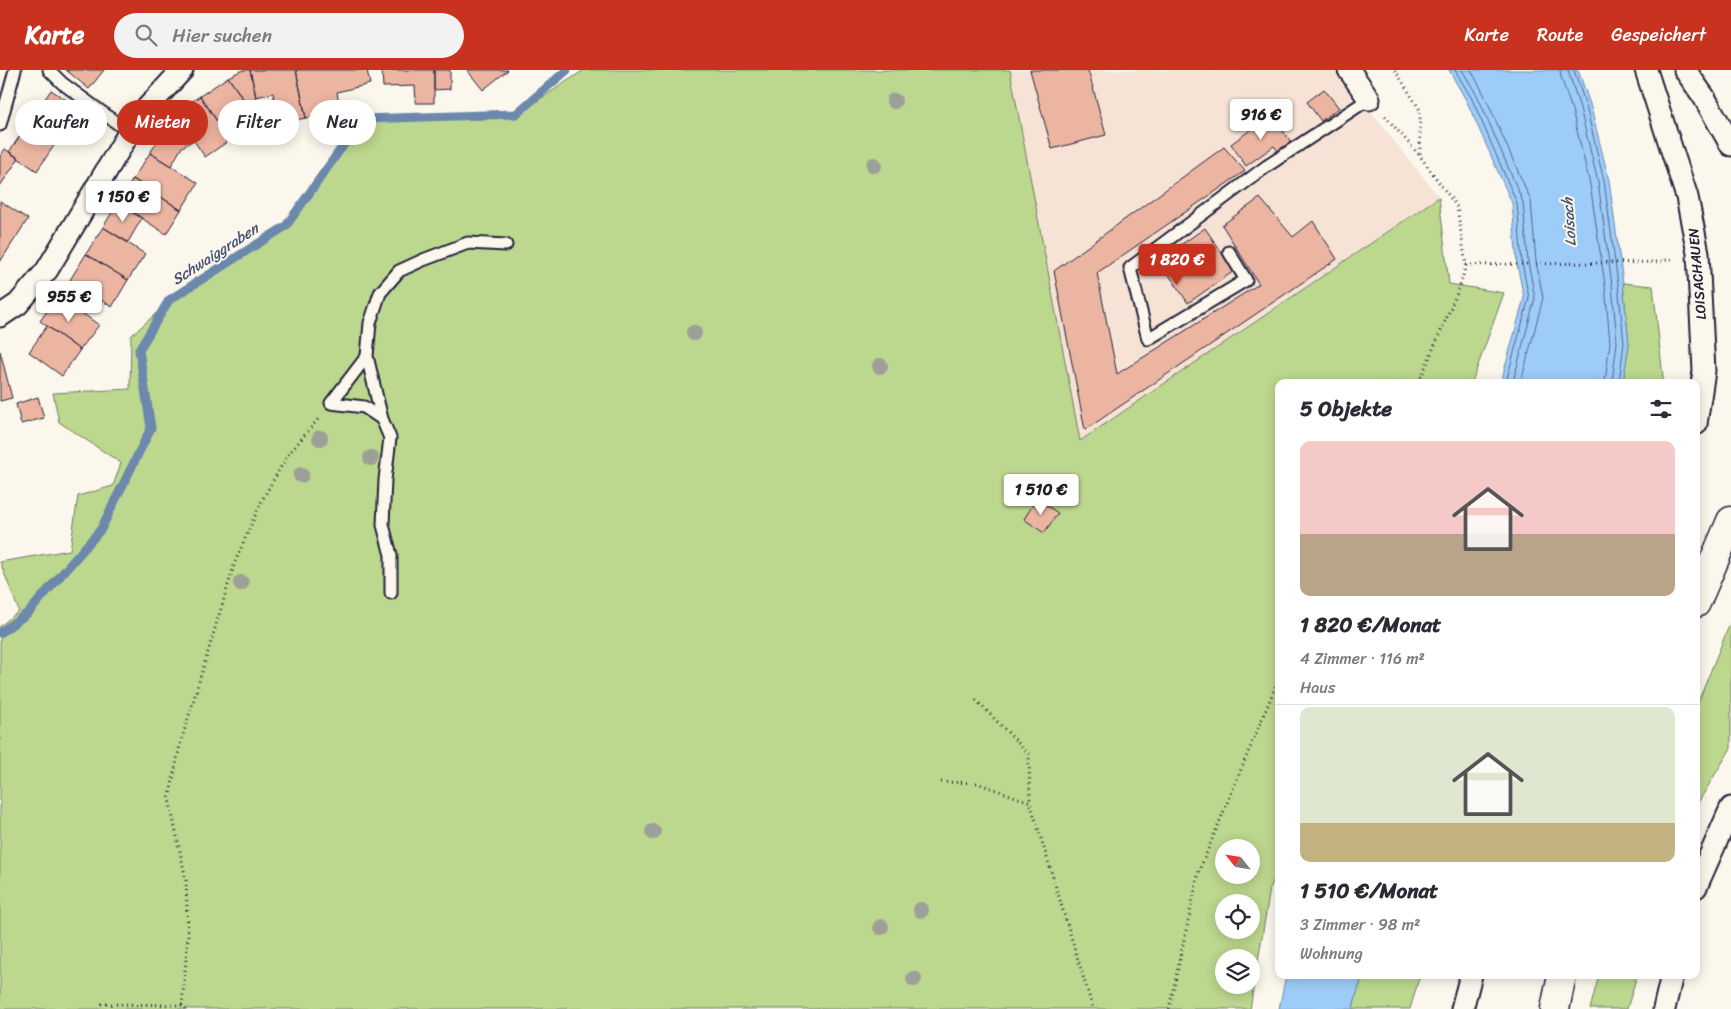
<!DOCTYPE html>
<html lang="de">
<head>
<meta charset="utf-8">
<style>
	:root { --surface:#fff; --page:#f2f2f3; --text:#2b2b33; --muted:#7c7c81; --line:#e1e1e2; --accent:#c8321e }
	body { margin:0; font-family:Sriracha,sans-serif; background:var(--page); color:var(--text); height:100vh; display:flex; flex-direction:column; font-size:19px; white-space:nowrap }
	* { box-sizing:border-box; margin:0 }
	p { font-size:16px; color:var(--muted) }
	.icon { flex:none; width:28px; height:28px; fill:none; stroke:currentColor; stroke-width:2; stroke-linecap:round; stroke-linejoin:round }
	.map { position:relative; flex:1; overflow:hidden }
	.side { position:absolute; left:1275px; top:309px; width:425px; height:600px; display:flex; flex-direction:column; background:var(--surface); border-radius:10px; box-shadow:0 2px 12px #0003 }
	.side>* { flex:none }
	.banner { position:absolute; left:15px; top:30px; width:475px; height:45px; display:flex; gap:10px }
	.needle { width:32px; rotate:300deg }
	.fabs { position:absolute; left:1215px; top:769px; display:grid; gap:10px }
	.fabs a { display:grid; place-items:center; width:45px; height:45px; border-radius:50%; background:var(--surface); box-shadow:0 2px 12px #0003; font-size:25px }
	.price { position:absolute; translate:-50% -42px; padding:0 11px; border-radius:5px; background:#fff; color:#222; font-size:16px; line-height:32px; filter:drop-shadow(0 1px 2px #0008) }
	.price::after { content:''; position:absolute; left:50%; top:30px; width:15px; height:11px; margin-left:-8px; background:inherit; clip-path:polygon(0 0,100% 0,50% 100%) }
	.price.selected { background:var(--accent); color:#fff }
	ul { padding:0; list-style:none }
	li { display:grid; align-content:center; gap:10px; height:265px; padding:0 25px }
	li+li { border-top:1px solid var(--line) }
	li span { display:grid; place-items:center; height:155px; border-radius:10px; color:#555 }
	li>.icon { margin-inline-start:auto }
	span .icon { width:90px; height:90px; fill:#fffc; stroke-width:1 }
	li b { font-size:21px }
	h2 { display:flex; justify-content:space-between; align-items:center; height:60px; padding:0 25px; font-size:21px }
	.pill { padding:0 18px; border-radius:22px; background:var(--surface); box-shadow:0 2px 12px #0003; font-size:18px; line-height:45px }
	.pill.selected { background:var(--accent); color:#fff }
	header { display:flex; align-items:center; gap:30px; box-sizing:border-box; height:70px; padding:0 25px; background:var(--accent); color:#fff }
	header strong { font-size:24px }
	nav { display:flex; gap:28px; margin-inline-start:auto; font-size:18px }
	.search { width:350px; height:45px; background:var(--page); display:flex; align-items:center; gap:12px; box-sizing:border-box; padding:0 18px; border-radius:28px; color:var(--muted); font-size:19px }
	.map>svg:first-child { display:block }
</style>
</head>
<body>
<header>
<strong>Karte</strong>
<div class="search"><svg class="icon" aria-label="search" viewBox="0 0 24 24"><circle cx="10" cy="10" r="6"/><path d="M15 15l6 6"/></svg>Hier suchen</div>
<nav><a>Karte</a><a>Route</a><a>Gespeichert</a></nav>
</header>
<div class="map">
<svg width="1731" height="939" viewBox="0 0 1731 939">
	<rect width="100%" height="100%" fill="#fbf7ec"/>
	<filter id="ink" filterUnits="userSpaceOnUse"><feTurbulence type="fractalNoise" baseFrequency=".02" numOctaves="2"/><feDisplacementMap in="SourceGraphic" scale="10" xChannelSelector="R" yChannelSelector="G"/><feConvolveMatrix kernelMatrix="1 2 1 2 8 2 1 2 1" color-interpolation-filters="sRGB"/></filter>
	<g filter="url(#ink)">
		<path fill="#f6e3d6" d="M1010,0H1340L1358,26L1439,127L1079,371Z"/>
		<path fill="#bcd78e" stroke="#6f7c64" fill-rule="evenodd" d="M584,0H1010L1080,371L1439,127L1449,214L1504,223L1472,312H1279V797L1270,819L1250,939H0V556L19,541L0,492L70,480L78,426L113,416L121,393L59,352L53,323L130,319L131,266L196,207L198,213L287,156L363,50L516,45ZM1224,778H1251V805H1224ZM1224,832H1251V860H1224ZM1224,888H1251V915H1224Z
			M1623,213L1653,216L1663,307L1661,312H1623L1629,274Z
			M1731,551V678L1696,736V637Z
			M1363,905H1420L1410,939H1353L1355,929Z
			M1599,905H1637L1627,939H1590Z"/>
		<path fill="#9dccf8" stroke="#6c88ac" d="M1449,0H1578L1590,34L1609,110L1623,213L1629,274L1623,312H1501L1524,228L1517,194L1512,133L1467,32Z
			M1286,905H1363L1355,929L1353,939H1279Z"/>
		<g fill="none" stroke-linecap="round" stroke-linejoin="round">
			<path stroke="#536687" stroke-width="1" d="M1455,0L1472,29L1517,133L1522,193L1529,228L1506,312
				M1462,0L1478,27L1523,132L1528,192L1535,228L1513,312
				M1471,0L1484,24L1531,131L1536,191L1543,228L1521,312
				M1560,0L1561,7L1572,40L1590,114L1605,215L1610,273L1605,312
				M1568,0L1580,38L1598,112L1612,215L1617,273L1612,312
				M1574,0L1586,36L1604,111L1618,214L1624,273L1619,312"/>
			<path stroke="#6c88ac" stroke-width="9" d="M0,563L29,542L101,459L151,358L139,280L169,230L286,156L362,49L516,44L567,0"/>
		</g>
		<path fill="#ecb5a1" stroke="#22223b" d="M66,0H104L89,19Z
			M243,0H250L256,27L246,33L228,7Z
			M250,0H296L306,48L279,53L273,23L256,27Z
			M296,0H367L370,14L337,22L340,41L306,48Z
			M382,0H434V33H416L415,16L383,17Z
			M434,0H450V19L434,20Z
			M467,0H508L483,20Z
			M1030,0H1088L1106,65L1052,79Z
			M228,7L258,51L230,70L200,26Z
			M1324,19L1339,38L1321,51L1307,32Z
			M51,20L79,38L37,101L9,82Z
			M200,26L230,70L205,87L175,43Z
			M175,43L194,70L182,77L171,96L150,83Z
			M1271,45L1291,72L1279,82L1274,76L1246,96L1231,74Z
			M1224,77L1245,101L1097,203L1117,304L1259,214L1222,155L1260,128L1293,167L1313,151L1337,189L1085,360L1054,201Z
			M5,79L19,88L0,116V86Z
			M150,83L198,113L181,140L133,109Z
			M133,109L181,140L166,164L118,133Z
			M0,131L28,149L0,192Z
			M118,133L142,148L128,172L103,157Z
			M103,157L145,184L128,210L86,184Z
			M1205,158L1234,201L1188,233L1159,190Z
			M86,184L128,210L112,237L70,210Z
			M58,226L99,255L80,280L40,251Z
			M47,256L80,280L62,306L29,282Z
			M0,281L12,328L0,331Z
			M38,327L44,348L21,354L16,334Z
			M1037,429L1058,443L1044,463L1024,449Z"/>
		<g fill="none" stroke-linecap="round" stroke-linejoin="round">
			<defs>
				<path id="service" d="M49,0L62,13L129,62
					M0,55L15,0
					M1229,182L1246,210L1148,269L1130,198L1267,96L1369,29
					M367,286L331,333L364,337L382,349L390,368L385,410L383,455L391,485V523
					M382,349L367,286L370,253L380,223L399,201L423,190L468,173L506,175"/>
				<path id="minor" d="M1349,0L1369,29
					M1646,0L1687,127L1698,183L1704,301L1696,354
					M1685,0L1704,27L1731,75
					M0,246L18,234L47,200L138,48L182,0
					M1696,817L1731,738
					M1462,939L1471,905
					M1664,939L1672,905"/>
				<path id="primary" d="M1696,533L1731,451
					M1555,939L1562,905"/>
			</defs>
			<use href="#service" stroke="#22223b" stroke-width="15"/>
			<use href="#minor" stroke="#22223b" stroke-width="25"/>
			<use href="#primary" stroke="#22223b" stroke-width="31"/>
			<path stroke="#22223b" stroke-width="3" stroke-dasharray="1 4" stroke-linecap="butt" d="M1395,0L1420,40V85
				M1385,46L1420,86L1457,137L1466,195L1460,216L1419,312
				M1466,195L1658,192L1675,188
				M976,630L1029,684L1030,732
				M941,712L977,713L1030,732L1093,939
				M101,934L182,935
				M186,939L182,935L188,867L186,810L169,729L180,675L235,492L261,432L287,386L320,347
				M1169,939L1199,801L1279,608"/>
			<use href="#service" stroke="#fbf7ec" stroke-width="11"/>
			<use href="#minor" stroke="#fbf7ec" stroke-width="21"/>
			<use href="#primary" stroke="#fbf7ec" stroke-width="28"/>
		</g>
		<g fill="#9da098">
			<circle cx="894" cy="31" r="8"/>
			<circle cx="874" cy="95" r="8"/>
			<circle cx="694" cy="263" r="8"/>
			<circle cx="880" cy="296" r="8"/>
			<circle cx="320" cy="368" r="8"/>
			<circle cx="371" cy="388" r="8"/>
			<circle cx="301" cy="405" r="8"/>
			<circle cx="241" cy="513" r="8"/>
			<circle cx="653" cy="762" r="8"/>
			<circle cx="921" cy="840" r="8"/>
			<circle cx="881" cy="857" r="8"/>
			<circle cx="914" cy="909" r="8"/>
		</g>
	</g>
	<g text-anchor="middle" stroke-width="4" stroke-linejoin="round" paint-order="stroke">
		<g font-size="14" fill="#22223b" stroke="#fbf7ec">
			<text transform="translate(1697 204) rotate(-95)" y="5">LOISACHAUEN</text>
		</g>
		<g font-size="15" font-style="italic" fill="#475574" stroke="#fbf7ec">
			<text transform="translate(1569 152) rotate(-94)" y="5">Loisach</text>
			<text transform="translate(215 184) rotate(-33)" y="5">Schwaiggraben</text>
		</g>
	</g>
</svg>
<div class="fabs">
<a><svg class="needle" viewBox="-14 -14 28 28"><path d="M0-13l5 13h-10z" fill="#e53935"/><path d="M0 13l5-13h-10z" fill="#7c7c81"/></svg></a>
<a><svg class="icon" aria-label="locate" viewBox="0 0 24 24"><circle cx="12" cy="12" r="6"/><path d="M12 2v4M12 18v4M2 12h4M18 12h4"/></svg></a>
<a><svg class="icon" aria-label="layers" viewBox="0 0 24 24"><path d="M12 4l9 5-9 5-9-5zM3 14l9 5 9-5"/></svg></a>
</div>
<b class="price" style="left:1261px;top:71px">916 €</b>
<b class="price" style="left:123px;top:153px">1 150 €</b>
<b class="price selected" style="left:1177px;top:216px">1 820 €</b>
<b class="price" style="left:69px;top:253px">955 €</b>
<b class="price" style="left:1041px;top:446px">1 510 €</b>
<div class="banner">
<a class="pill">Kaufen</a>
<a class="pill selected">Mieten</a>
<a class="pill">Filter</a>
<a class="pill">Neu</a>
</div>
<section class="side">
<h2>5 Objekte<svg class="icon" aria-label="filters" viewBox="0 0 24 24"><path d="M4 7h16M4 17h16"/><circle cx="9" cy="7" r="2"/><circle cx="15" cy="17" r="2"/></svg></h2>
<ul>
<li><span style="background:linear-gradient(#f6c9c9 60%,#b9a48a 0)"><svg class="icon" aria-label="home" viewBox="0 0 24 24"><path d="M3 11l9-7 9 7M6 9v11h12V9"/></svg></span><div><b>1 820 €/Monat</b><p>4 Zimmer · 116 m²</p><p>Haus</p></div></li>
<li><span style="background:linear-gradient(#dfe7d0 75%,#c2b280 0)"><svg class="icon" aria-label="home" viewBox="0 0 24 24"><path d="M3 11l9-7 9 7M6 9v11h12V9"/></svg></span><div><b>1 510 €/Monat</b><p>3 Zimmer · 98 m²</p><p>Wohnung</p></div></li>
</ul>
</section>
</div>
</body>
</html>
